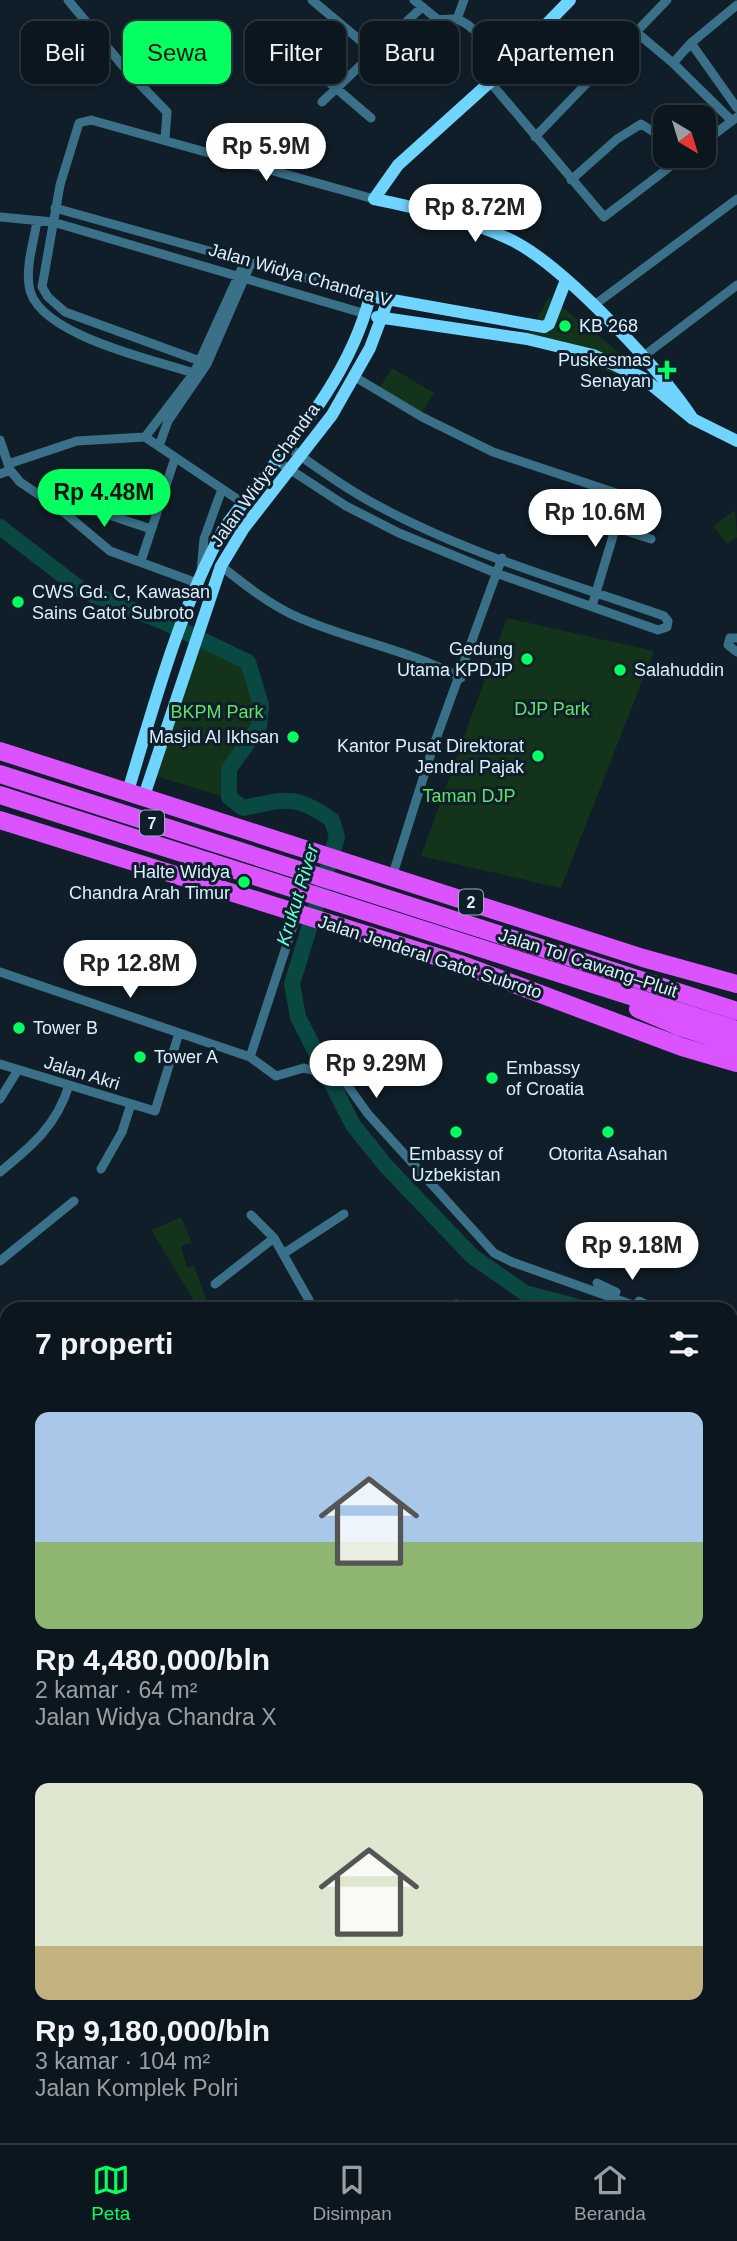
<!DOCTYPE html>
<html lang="id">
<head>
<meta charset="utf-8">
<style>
	:root { --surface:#0c161f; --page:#151f28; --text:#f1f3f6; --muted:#9a9fa4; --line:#2c353d; --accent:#04ff60 }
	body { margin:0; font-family:Arial,sans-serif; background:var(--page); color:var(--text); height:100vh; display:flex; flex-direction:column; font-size:26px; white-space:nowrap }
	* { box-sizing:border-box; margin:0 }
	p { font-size:23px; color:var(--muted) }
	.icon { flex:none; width:38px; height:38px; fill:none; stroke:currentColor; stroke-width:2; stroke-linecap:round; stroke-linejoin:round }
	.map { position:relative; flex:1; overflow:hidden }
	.panel { position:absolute; left:0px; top:1302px; width:738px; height:842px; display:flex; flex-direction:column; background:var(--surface); border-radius:21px 21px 0 0; box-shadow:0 4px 10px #0003,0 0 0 2px var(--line) }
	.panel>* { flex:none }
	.banner { position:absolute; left:21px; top:21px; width:696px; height:63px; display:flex; gap:14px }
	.needle { width:46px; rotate:142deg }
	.fabs { position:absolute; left:653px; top:105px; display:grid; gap:14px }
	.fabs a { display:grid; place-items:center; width:63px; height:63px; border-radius:14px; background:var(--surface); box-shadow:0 4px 10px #0003,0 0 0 2px var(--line); font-size:35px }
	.price { position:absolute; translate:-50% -60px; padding:0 16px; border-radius:24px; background:#fff; color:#222; font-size:23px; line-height:46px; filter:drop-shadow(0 2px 4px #0008) }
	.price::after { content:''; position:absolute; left:50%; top:42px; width:21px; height:16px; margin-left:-10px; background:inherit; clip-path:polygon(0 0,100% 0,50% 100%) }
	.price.selected { background:var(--accent); color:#111 }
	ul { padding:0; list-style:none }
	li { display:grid; align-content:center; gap:14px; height:371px; padding:0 35px }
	li span { display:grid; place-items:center; height:217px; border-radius:14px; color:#555 }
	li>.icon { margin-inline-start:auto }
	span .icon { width:126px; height:126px; fill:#fffc; stroke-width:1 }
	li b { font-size:30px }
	h2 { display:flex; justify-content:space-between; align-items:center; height:84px; padding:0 35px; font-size:30px }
	.tag { padding:0 24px; border-radius:14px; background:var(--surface); box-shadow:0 4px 10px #0003,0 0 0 2px var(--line); font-size:24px; line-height:63px }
	.tag.selected { background:var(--accent); color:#111 }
	.menu { display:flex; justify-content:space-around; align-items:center; height:98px; border-top:2px solid var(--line); background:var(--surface); font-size:19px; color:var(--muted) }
	.menu a { display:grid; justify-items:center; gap:4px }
	.menu .selected { color:var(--accent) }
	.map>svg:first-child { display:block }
</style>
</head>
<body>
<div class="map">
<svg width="737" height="2143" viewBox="0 0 737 2143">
	<defs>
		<pattern id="water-ripples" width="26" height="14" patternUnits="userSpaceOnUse" patternTransform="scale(1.75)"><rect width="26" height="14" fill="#0a4842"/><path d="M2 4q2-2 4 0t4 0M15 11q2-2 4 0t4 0" fill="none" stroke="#2d635e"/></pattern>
	</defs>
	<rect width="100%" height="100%" fill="#101e29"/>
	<path fill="#13331a" d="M549,297L686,405L527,337Z
		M392,368L434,393L421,414L379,389Z
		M735,510L737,537L727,544L713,526Z
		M507,618L654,651L561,888L421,856Z
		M198,643L245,665L256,705L255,726L224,767V797L156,776Z
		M181,1217L192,1243L181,1246L187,1268L194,1266L206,1299L198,1307L151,1230Z
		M737,1578V1726L732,1728V1581Z
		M6,1802L7,1803V1900L0,1891V1806Z"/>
	<path fill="url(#water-ripples)" d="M737,1756V1811L732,1814V1758Z"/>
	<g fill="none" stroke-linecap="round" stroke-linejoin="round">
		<path stroke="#0a4842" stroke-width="16" d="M0,527L83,591L162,621L248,662L261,705L259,727L229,769V797L243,808C286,799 295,794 332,820L337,837L292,984L298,1017L353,1125L386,1166L472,1256L525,1293L586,1309
			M732,1377L737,1380"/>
		<path stroke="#3a7189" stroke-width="9" d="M68,0L128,72L167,112L165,139
			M312,0L374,52
			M414,0L437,19C445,21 452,17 459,20C479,28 491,53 504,69
			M457,19L464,0
			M636,32L673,63L731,120
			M479,35L493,39L516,57
			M691,43L737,108
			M673,63L691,43L737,5
			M316,71L371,118
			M490,82L604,217L684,156
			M322,102L422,7
			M535,137L667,0
			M704,142L737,117
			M571,180L617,139L641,124L665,139
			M55,208L370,296
			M0,217L53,222L366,314
			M37,221C34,241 26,265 29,285C33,334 154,360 194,373
			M593,306L737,199
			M641,358L737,285
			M200,361L65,312L48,297L42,287L60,185L79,123L91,120L374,199
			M355,377L422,417L493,452L625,496L592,606
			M145,437L194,373L245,261
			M145,437L243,503
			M0,440L8,464
			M159,446L168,421L207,364L251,263
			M277,461L346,506L399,533L496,573L658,630L667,627L668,621L664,616C567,582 463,553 373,503C343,487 316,467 288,447
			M10,470L20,482L60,509L110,551L197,583
			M0,474L10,470L8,464L77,441L145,437
			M60,509L97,511L151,529
			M617,528L651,539
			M141,561L175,458
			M221,566C244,584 266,602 293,615C347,640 408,649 461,678
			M201,572L204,539L222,489
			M737,638H730L728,645L737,652
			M392,877L432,750L502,558
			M0,972L250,1057L276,1076L304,1068L343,1079L368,1114L494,1253L512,1262L644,1309
			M250,1057L297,914
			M0,1064L155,1111L179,1033
			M0,1099L18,1070
			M101,1169L122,1132L131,1104
			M0,1172C32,1146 57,1125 69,1085
			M251,1215L274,1238
			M283,1254L344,1214
			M0,1261L74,1201
			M597,1283L616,1292
			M215,1284L274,1238L309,1300L310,1309
			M639,1301L656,1309
			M448,1309L456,1304
			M732,1343L737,1346
			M732,1351L737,1354
			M0,1441L7,1447
			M732,1579L737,1575
			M0,1626L7,1635
			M0,1644L7,1653
			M0,1895L7,1903
			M732,2032L737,2027
			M138,2137L142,2143
			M216,2137L219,2143
			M377,2137L385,2143
			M537,2137L542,2143
			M182,2143L191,2137
			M356,2143L365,2137
			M486,2143L493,2137"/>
		<path stroke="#6fd5ff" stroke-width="12" d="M570,0L490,82L398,165L374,199C415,207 480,223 517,243C568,271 661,370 693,419
			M377,317L527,339L593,355L643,378L693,419L737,441
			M128,791C155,702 179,611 224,528C278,456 348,386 370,296L544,327L549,324L566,280
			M144,796L221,566L244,528L332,415L370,348L388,300
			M0,2014L7,2009"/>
		<path stroke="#5f70ff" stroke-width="14" d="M0,1704L7,1702
			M0,1722L7,1720
			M0,1733L7,1731
			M732,1939L737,1943
			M732,1953L737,1957
			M732,1966L737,1970
			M732,1978L737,1982"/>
		<path stroke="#da53ff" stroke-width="18" d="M0,751L643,958L737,984
			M0,774L737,1011
			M0,795L737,1030
			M0,820L460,964L682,1047L737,1063
			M638,1009L680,1027L737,1045"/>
	</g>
	<g fill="#04ff60" stroke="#101e29" stroke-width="2.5">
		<circle cx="565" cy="326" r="7"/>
		<path d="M663.5 359.5h7v7h7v7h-7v7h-7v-7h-7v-7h7z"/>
		<circle cx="18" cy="602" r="7"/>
		<circle cx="527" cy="659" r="7"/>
		<circle cx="620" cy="670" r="7"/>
		<circle cx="293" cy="737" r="7"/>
		<circle cx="538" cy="756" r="7"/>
		<circle cx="244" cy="882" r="7"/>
		<circle cx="19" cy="1028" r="7"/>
		<circle cx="140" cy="1057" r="7"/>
		<circle cx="492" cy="1078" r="7"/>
		<circle cx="456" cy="1132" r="7"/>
		<circle cx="608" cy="1132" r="7"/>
	</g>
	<g text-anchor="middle" stroke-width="6" stroke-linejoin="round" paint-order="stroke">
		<g fill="#101e29" stroke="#9cb1bf" stroke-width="2">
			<rect x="140" y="810.5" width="24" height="25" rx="5"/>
			<rect x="459" y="889.5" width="24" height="25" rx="5"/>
		</g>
		<g font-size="16" font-weight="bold" fill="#d8f0ff">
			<text x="152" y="829">7</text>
			<text x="471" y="908">2</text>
		</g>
		<g font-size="18" fill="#d8f0ff" stroke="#101e29">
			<text transform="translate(300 275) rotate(16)" y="6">Jalan Widya Chandra V</text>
			<text transform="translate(265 475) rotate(-54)" y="6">Jalan Widya Chandra</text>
			<text transform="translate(430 957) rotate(18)" y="6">Jalan Jenderal Gatot Subroto</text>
			<text transform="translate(588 963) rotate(18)" y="6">Jalan Tol Cawang–Pluit</text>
			<text transform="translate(82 1073) rotate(17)" y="6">Jalan Akri</text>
		</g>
		<g font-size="18" fill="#d8f0ff" stroke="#101e29" text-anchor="start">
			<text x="579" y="332">KB 268</text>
			<text x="651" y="366" text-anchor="end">Puskesmas<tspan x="651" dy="21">Senayan</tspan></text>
			<text x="32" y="598">CWS Gd. C, Kawasan<tspan x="32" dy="21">Sains Gatot Subroto</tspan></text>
			<text x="513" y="655" text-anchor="end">Gedung<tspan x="513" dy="21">Utama KPDJP</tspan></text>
			<text x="634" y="676">Salahuddin</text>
			<text x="279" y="743" text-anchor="end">Masjid Al Ikhsan</text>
			<text x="524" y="752" text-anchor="end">Kantor Pusat Direktorat<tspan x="524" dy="21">Jendral Pajak</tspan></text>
			<text x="230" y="878" text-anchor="end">Halte Widya<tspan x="230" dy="21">Chandra Arah Timur</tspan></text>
			<text x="33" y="1034">Tower B</text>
			<text x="154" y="1063">Tower A</text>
			<text x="506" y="1074">Embassy<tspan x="506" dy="21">of Croatia</tspan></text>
			<text x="456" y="1160" text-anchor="middle">Embassy of<tspan x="456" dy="21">Uzbekistan</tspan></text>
			<text x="608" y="1160" text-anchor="middle">Otorita Asahan</text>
		</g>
		<g font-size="18" fill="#60e263" stroke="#101e29">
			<text x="552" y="715">DJP Park</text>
			<text x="217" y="718">BKPM Park</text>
			<text x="469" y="802">Taman DJP</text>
		</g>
		<g font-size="19" font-style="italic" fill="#66ffd6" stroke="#101e29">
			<text transform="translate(297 895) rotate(-73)" y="7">Krukut River</text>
		</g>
	</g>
</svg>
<div class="fabs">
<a><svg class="needle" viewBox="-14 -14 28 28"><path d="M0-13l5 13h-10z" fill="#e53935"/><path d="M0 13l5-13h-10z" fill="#9a9fa4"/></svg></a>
</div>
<b class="price" style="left:266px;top:183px">Rp 5.9M</b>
<b class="price" style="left:475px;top:244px">Rp 8.72M</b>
<b class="price selected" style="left:104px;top:529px">Rp 4.48M</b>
<b class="price" style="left:595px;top:549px">Rp 10.6M</b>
<b class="price" style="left:130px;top:1000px">Rp 12.8M</b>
<b class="price" style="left:376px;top:1100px">Rp 9.29M</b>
<b class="price" style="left:632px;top:1282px">Rp 9.18M</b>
<div class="banner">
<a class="tag">Beli</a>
<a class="tag selected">Sewa</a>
<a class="tag">Filter</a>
<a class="tag">Baru</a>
<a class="tag">Apartemen</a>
</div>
<section class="panel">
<h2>7 properti<svg class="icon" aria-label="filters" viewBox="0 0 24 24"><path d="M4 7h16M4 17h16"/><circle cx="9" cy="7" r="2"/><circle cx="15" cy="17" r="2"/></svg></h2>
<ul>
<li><span style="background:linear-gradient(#a9c7e8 60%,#8fb573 0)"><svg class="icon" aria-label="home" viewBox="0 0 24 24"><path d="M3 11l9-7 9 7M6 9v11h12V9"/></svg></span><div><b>Rp 4,480,000/bln</b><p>2 kamar · 64 m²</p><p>Jalan Widya Chandra X</p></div></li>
<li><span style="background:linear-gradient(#dfe7d0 75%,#c2b280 0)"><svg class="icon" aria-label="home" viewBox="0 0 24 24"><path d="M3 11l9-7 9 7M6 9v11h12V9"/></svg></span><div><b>Rp 9,180,000/bln</b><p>3 kamar · 104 m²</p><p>Jalan Komplek Polri</p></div></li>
</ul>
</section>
</div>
<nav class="menu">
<a class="selected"><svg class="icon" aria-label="map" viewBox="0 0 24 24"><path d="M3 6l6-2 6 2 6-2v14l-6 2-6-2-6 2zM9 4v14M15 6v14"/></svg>Peta</a>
<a><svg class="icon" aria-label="saved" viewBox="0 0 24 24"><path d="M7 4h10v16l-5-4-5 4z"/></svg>Disimpan</a>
<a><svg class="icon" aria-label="home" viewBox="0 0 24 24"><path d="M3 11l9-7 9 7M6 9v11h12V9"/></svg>Beranda</a>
</nav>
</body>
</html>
